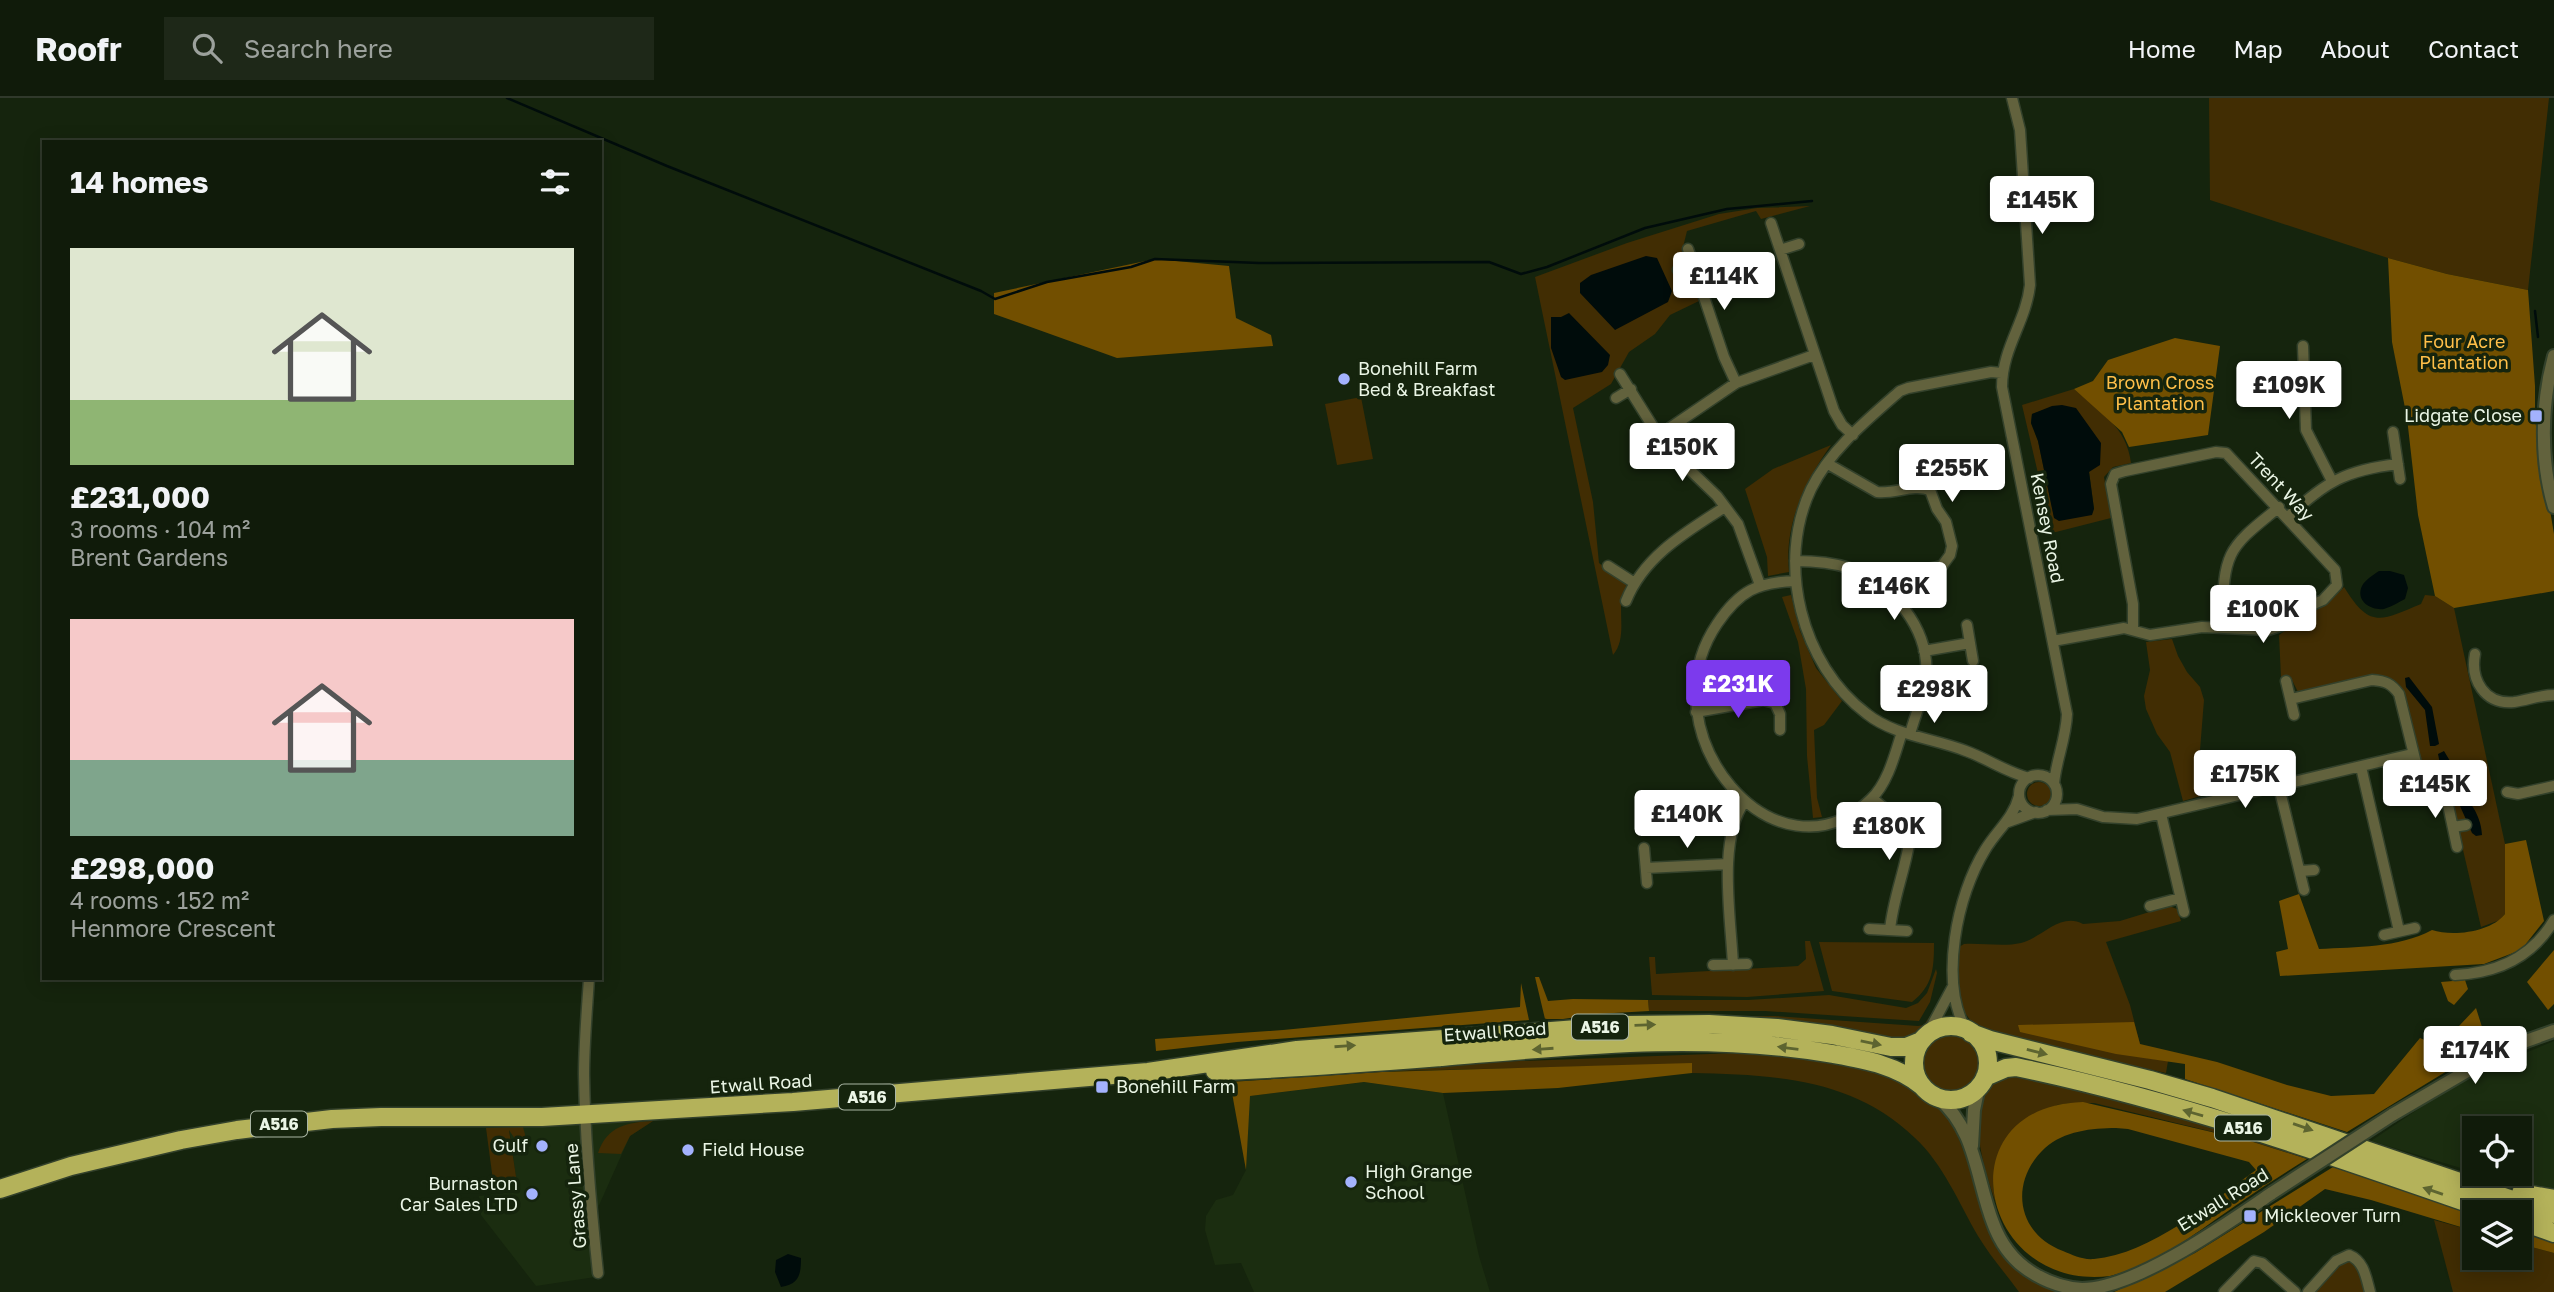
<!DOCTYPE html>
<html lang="en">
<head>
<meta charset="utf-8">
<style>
	:root { --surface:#101b0a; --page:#1e2818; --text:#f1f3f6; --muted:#9ca19c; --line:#30392b; --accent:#7c3aed }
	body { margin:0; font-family:"Golos Text",sans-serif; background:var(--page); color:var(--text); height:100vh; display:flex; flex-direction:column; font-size:26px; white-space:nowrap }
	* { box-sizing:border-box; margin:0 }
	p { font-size:23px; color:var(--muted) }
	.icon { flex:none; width:38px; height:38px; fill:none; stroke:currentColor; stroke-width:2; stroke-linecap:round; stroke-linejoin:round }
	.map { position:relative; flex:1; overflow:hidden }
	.drawer { position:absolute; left:42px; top:42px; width:560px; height:840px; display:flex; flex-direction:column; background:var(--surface); border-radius:0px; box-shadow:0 4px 18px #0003,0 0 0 2px var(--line) }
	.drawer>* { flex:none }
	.tools { position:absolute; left:2462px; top:1018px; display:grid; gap:14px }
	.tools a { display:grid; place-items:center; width:70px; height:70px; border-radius:0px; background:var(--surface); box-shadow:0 4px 18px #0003,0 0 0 2px var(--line); font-size:35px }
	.price { position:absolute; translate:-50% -60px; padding:0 16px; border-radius:7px; background:#fff; color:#222; font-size:23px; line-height:46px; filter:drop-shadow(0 2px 4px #0008) }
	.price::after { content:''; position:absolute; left:50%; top:42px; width:21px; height:16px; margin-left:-10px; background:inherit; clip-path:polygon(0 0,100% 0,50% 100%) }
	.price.active { background:var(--accent); color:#fff }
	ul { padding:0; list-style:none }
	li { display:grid; align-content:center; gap:14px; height:371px; padding:0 28px }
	li span { display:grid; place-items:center; height:217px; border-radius:0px; color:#555 }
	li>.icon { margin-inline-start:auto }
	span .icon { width:126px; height:126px; fill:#fffc; stroke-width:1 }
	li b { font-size:30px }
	h2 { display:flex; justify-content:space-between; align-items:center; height:84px; padding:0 28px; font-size:30px }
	header { display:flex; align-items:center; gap:42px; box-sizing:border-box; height:98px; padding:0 35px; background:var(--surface); border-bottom:2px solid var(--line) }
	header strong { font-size:33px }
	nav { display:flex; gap:38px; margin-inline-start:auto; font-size:24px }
	.search { width:490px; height:63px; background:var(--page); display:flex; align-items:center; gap:18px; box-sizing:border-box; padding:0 24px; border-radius:0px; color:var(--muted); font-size:26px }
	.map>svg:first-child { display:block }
</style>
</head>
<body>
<header>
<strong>Roofr</strong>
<div class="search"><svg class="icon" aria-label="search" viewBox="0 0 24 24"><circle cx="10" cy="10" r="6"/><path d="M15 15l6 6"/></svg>Search here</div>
<nav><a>Home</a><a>Map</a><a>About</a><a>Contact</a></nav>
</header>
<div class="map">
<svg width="2554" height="1194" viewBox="0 0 2554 1194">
	<rect width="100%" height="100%" fill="#15240d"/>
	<path fill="#1b2d10" d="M2554,943V1092L2482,1076H2520V1031H2474V1074L2371,1043L2445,993L2506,963Z
		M1364,984L1443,995L1479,1158L1490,1194H1254L1241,1165L1215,1167L1205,1132L1206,1118L1216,1102L1233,1097L1246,1072L1249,998Z
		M653,1023L630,1038L596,1114L602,1178L536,1188L481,1117L479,1098L518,1094L509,1029Z"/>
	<path fill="#412d03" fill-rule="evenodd" d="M2209,0H2549L2528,192L2447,176L2388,160L2210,102Z
		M1810,108L1761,121L1756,113L1687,133L1683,149L1699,203L1670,217L1655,236L1629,254L1611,286L1573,310L1593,404L1599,465L1627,487C1625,495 1621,503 1621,510C1621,526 1624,544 1613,557L1535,179L1627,145L1719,116L1757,110Z
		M2074,291C2100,314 2127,329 2131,365L2113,369L2104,379L2111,420L2052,435L2022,307ZM2044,312L2089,373L2094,411L2054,419L2038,343L2031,325L2032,316Z
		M1361,299L1373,361L1337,367L1325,306Z
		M1831,347C1804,385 1784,427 1789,474L1768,478L1767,459L1745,391L1773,371Z
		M2344,489C2370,531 2380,523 2421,506L2425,497L2435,498L2454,510L2505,746V816L2500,822L2481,829L2453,709L2423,670L2402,590L2388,579H2373L2298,594L2290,578L2281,579L2279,537C2301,521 2326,509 2344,489Z
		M1791,497L1800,533L1816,570L1842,603L1824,627L1814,632L1817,700L1822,719L1813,720L1807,658L1806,591L1798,544L1782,499Z
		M2172,541L2178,558L2187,574L2200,589L2204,602L2200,652L2208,696L2183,703L2170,654L2157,636L2146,611L2144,598L2150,572L2146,544Z
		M2027 696a12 12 0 1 1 24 0a12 12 0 1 1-24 0Z
		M2169,808L2177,811L2181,823L2106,844L2130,907L2140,946L2147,960L2168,963L2166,975L1982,934C1951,907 1956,886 1959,849L1964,846C1982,845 2004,849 2021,845C2042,840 2060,814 2083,826L2120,823Z
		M1805,843H1810L1824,893L1747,899L1652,897L1649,859H1655L1656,876L1798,868L1806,861Z
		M1819,844L1934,845C1934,870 1933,888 1912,904L1832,893Z
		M1936,871L1937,875L1930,904L1919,923L1765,913H1649L1648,902H1748L1829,897L1906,910L1918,905L1927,895Z
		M1933,913C1931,932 1916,939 1897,943L1736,918H1775L1918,928L1924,927Z
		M1922 966a29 29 0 1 1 58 0a29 29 0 1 1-58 0Z
		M1736,955C1786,958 1864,961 1907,988C1913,992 1918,997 1924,1001C1929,1005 1936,1008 1941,1013C1954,1024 1958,1039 1964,1054C1988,1122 1980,1168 2060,1194H2019C2006,1176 1990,1158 1978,1138C1959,1105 1943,1066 1915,1040C1852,979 1773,977 1692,975V966L1394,973L1468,965Z
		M2007,977H2024L2115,999L2312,1057L2307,1061L2250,1043L2094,1005H2071L2057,1007L2022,1025L2001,1049L1993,1088L1995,1103C1983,1065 1959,999 2007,977Z
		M653,1023L630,1038L621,1056L598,1055C607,1028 628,1024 653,1023Z
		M523,1029L526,1040L515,1041L509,1032L517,1085L500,1086L498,1089L494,1090L486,1030Z
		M2434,1122L2474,1133V1160H2520V1146L2554,1155V1194H2453Z
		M2350,1161L2358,1169L2365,1194H2314L2339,1166Z"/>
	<path fill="#724f00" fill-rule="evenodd" d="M2388,160L2447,176L2528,192L2535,288V322L2554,436V493L2454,510L2435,498L2418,417L2407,320L2392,244Z
		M1155,161L1229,168L1236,220L1271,237L1273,248L1117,260L994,216V195Z
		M2175,240L2220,248L2208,337L2129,349L2122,334L2074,291L2093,283L2108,262Z
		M2526,742L2544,823L2521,852L2484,866L2280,878L2276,854L2288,851L2279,803L2299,796L2319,851C2356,849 2398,850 2432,832C2453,839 2491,834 2505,816V746Z
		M2554,852V906L2548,912L2527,884Z
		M1535,879H1539L1548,903L1573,901L1648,902L1649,913L1597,916L1563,921H1545Z
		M2465,882L2468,891L2454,907L2448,903L2441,884Z
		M1521,885L1529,922L1237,944L1156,953L1155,941L1283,932L1520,909Z
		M2476,910L2488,948L2347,1034L2185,981V966L2116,956L2020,934L2018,927L2134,924L2140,946L2217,964L2287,987L2331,998L2374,996L2420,940L2436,947L2443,945Z
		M1692,965V975L1558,990L1443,995L1364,984L1250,998L1246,1072L1230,984L1381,974Z
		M2083,1004L2250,1043L2307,1061C2283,1076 2259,1091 2235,1108C2197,1134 2156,1167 2110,1178C1979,1194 1942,1008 2083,1004ZM2116,1030L2128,1031L2249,1064L2256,1072C2211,1104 2151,1156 2094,1161C2082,1162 2073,1157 2063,1153C2016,1136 2009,1083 2045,1050C2064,1033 2092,1030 2116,1030Z
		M2333,1069L2474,1115V1133L2371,1102L2325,1091L2264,1134L2165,1194H2114L2195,1155Z
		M2520,1130L2554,1141V1155L2520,1146Z"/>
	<path fill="#000c0b" d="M1646,158L1657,160L1672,193L1668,204L1615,232L1580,195V185L1591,177Z
		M1569,215L1610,257L1608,267L1602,274L1565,282L1561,279L1551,250V219H1561Z
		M2062,307L2076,310L2101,345L2100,367L2089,374L2094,411L2092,417L2059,423L2054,420L2038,343L2031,325L2032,316L2052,308Z
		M2379,473H2390L2404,477L2408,490L2405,501C2399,504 2391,509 2384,511C2371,513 2355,503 2362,488C2365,482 2373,477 2379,473Z
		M2409,579L2432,609L2439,646L2435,648H2430L2425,612L2406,589L2405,580Z
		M2444,653L2450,663L2448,682C2465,697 2481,713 2482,737L2476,738L2472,735L2456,699L2439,682L2441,671L2438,656Z
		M788,1156L801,1160C801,1177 799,1186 781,1189L775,1174L776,1162Z"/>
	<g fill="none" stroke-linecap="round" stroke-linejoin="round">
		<path stroke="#000c0b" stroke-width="2.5" d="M507,0L667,68L981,193L995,201L1047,184L1131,169L1155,161L1259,165L1489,164L1521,176L1547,169L1645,130L1727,111L1812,103
			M2535,213L2538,239"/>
		<defs>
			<path id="minor" d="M2012,0L2020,32L2030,187C2026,224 2002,250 2002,289L2067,616C2066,641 2056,662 2054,686
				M1771,125L1834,313L1842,327L1853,337
				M1688,151L1724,259L1736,285
				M1780,152L1799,146
				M1678,172L1692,168
				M2303,248L2306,332L2332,383
				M2002,275L1991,274L1908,290L1900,293C1868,321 1830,352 1811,391C1776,465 1801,567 1867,616C1895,638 1933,640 1966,653C1988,661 2006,674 2029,680
				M1620,276L1665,348L1717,398L1738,426L1760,487
				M1616,300L1631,291
				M2393,334L2400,381
				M1658,338L1736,285L1814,257
				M1828,366L1877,394C1896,396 1912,386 1930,392L1937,411L1946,424L1952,448L1950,457L1942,468C1921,473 1898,472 1885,491
				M2288,419C2325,384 2346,372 2398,366
				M1795,463C1814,463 1831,464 1849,470C1892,485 1930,531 1926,578C1924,598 1915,617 1910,636
				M1608,468L1633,484
				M1796,483C1757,484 1739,493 1717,526C1644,634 1776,793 1871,701C1888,685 1895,656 1902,634
				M1626,503C1644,458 1686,434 1725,409
				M1967,527L1973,563
				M2222,530C2224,507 2221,478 2231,457C2240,438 2263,423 2279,409
				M2053,543L2124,530L2150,537L2202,529L2268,532L2283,527L2305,510L2323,502L2337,487L2335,472L2226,355L2216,354L2125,373L2115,376L2111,386L2133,506V531
				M1924,553L1970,545
				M2475,556C2470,582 2485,607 2514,604C2528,602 2540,597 2554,597
				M2286,583L2294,617
				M2291,601L2372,582C2385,583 2391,585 2399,596L2419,677L2439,694L2448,707L2457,749
				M1696,614L1763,602L1775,605L1780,616V632
				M2361,669L2399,833
				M2019 696a19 19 0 1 1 38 0a19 19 0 1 1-38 0Z
				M2279,689L2304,792
				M2507,694L2518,696L2554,688
				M1872,700L1911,732C1908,766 1893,798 1890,832
				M2047,712L2077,711L2103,719L2137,721L2412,656
				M2161,716L2184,814
				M2008,724L2036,714
				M2453,729L2466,727
				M1644,750L1647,785
				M1646,770L1728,766
				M2301,773L2314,772
				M2150,808L2180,800
				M1869,831L1907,833
				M2384,837L2415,830
				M1713,867L1747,866
				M1733,867C1731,821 1717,741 1745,703
				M2455,877C2497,875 2532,860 2554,822
				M589,880C587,912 584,945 584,977C585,1043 591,1109 598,1175
				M1966,932C1939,883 1957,797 1985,752C1997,732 2013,721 2019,698
				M1927,937L1952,890
				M2224,1194L2254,1163L2262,1165L2295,1194
				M2308,1194L2336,1163L2349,1157C2364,1163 2366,1179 2370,1194"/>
			<path id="tertiary" d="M2554,258C2541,306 2540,362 2554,409
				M1938,1000C1976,1031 1976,1081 1993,1125C2001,1147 2016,1166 2036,1177C2050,1185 2066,1190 2082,1191C2135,1191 2228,1125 2272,1095
				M2392,1017L2486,962L2526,943L2554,933
				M1972,1048L1974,1012L1979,988"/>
			<path id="trunk" d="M1914 965a37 37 0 1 1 74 0a37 37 0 1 1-74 0Z
				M1971,935L1990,942L2150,982L2212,1000L2554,1116
				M1215,973C1291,971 1366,965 1442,959C1572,948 1704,933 1833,956C1866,962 1896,967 1922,988
				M1985,979L2006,970L2016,969C2180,1003 2339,1060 2497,1115
				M0,1091L71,1068L181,1042L237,1032L332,1021L381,1019H542L793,1004L1148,974L1297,952L1630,927L1709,926L1777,930L1832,937L1891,949H1906L1921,943
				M2521,1095L2554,1101
				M2520,1123L2554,1135"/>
		</defs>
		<use href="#minor" stroke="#33412b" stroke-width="13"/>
		<use href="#tertiary" stroke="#33412b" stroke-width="16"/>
		<use href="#trunk" stroke="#33412b" stroke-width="21"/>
		<use href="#minor" stroke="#62623d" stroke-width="10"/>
		<use href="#tertiary" stroke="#62623d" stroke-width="12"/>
		<use href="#trunk" stroke="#b4b25a" stroke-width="18"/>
		<defs>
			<path id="tertiary-bridge" d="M2272,1095L2392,1017"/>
		</defs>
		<use href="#tertiary-bridge" stroke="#33412b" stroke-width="16" stroke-linecap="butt"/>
		<use href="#tertiary-bridge" stroke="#62623d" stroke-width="12"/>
	</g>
	<defs><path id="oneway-solid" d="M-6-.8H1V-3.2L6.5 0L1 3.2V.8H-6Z" transform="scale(1.75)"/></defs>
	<g fill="#5d6430">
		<use href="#oneway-solid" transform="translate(1645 927) rotate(-2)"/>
		<use href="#oneway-solid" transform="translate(1871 945) rotate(11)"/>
		<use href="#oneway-solid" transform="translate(1345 948) rotate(-4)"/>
		<use href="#oneway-solid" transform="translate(1788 950) rotate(-173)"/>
		<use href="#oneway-solid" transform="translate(1543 951) rotate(176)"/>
		<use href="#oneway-solid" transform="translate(2037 954) rotate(14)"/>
		<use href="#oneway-solid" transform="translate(2193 1015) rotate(-164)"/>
		<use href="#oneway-solid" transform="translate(2303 1029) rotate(19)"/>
		<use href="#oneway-solid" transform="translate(2433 1093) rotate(-161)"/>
	</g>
	<g fill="#a3b2fd" stroke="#15240d" stroke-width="2.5">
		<circle cx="1344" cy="281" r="7"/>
		<rect x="2529" y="311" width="14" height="14" rx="3.5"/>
		<rect x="1095" y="982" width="14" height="14" rx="3.5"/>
		<circle cx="542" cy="1048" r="7"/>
		<circle cx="688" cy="1052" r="7"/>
		<circle cx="1351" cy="1084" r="7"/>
		<circle cx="532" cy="1096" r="7"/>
		<rect x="2243" y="1111" width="14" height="14" rx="3.5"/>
	</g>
	<g text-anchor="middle" stroke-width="7" stroke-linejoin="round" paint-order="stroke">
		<g fill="#15240d" stroke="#aab6a4" stroke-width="2">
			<rect x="1572" y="916.5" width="56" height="25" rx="5"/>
			<rect x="839" y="986.5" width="56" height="25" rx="5"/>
			<rect x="251" y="1013.5" width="56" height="25" rx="5"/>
			<rect x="2215" y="1017.5" width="56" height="25" rx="5"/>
		</g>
		<g font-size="16" font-weight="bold" fill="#eaf5e5">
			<text x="1600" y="935">A516</text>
			<text x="867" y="1005">A516</text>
			<text x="279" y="1032">A516</text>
			<text x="2243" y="1036">A516</text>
		</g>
		<g font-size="18" fill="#ffbf49" stroke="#15240d">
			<text x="2464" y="250">Four Acre<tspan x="2464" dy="21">Plantation</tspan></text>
			<text x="2160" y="291">Brown Cross<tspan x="2160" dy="21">Plantation</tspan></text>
		</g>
		<g font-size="18" fill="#eaf5e5" stroke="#15240d" text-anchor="start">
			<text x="1358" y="277">Bonehill Farm<tspan x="1358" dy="21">Bed &amp; Breakfast</tspan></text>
			<text x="2522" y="324" text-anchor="end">Lidgate Close</text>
			<text x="1116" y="995">Bonehill Farm</text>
			<text x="528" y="1054" text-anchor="end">Gulf</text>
			<text x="702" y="1058">Field House</text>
			<text x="1365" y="1080">High Grange<tspan x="1365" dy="21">School</tspan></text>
			<text x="518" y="1092" text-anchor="end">Burnaston<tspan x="518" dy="21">Car Sales LTD</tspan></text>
			<text x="2264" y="1124">Mickleover Turn</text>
		</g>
		<g font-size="18" fill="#eaf5e5" stroke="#15240d">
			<text transform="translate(2281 389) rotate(47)" y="6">Trent Way</text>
			<text transform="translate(2047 430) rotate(79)" y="6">Kensey Road</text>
			<text transform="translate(1495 934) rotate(-4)" y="6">Etwall Road</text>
			<text transform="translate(761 986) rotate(-4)" y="6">Etwall Road</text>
			<text transform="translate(576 1098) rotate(-95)" y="6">Grassy Lane</text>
			<text transform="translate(2223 1102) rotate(-32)" y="6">Etwall Road</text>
		</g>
	</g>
</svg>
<div class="tools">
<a><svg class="icon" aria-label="locate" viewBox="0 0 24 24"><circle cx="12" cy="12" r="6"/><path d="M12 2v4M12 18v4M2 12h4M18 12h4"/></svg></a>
<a><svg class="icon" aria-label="layers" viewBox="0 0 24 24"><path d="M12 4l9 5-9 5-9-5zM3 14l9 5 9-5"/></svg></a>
</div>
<b class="price" style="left:2042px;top:138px">£145K</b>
<b class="price" style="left:1724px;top:214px">£114K</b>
<b class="price" style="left:2289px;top:323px">£109K</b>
<b class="price" style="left:1682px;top:385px">£150K</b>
<b class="price" style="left:1952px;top:406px">£255K</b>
<b class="price" style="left:1894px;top:524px">£146K</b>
<b class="price" style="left:2263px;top:547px">£100K</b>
<b class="price active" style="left:1738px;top:622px">£231K</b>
<b class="price" style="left:1934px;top:627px">£298K</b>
<b class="price" style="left:2245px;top:712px">£175K</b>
<b class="price" style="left:2435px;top:722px">£145K</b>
<b class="price" style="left:1687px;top:752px">£140K</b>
<b class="price" style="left:1889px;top:764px">£180K</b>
<b class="price" style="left:2475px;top:988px">£174K</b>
<section class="drawer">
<h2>14 homes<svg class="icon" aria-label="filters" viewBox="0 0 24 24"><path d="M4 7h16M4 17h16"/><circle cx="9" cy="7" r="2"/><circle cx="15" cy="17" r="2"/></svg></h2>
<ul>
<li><span style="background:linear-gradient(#dfe7d0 70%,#8fb573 0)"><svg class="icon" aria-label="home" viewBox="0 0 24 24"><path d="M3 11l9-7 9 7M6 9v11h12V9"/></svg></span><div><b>£231,000</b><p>3 rooms · 104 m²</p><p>Brent Gardens</p></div></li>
<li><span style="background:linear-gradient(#f6c9c9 65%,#7fa58c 0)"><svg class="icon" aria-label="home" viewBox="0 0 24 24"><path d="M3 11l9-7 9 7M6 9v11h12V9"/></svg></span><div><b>£298,000</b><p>4 rooms · 152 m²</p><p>Henmore Crescent</p></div></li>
</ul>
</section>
</div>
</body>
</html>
